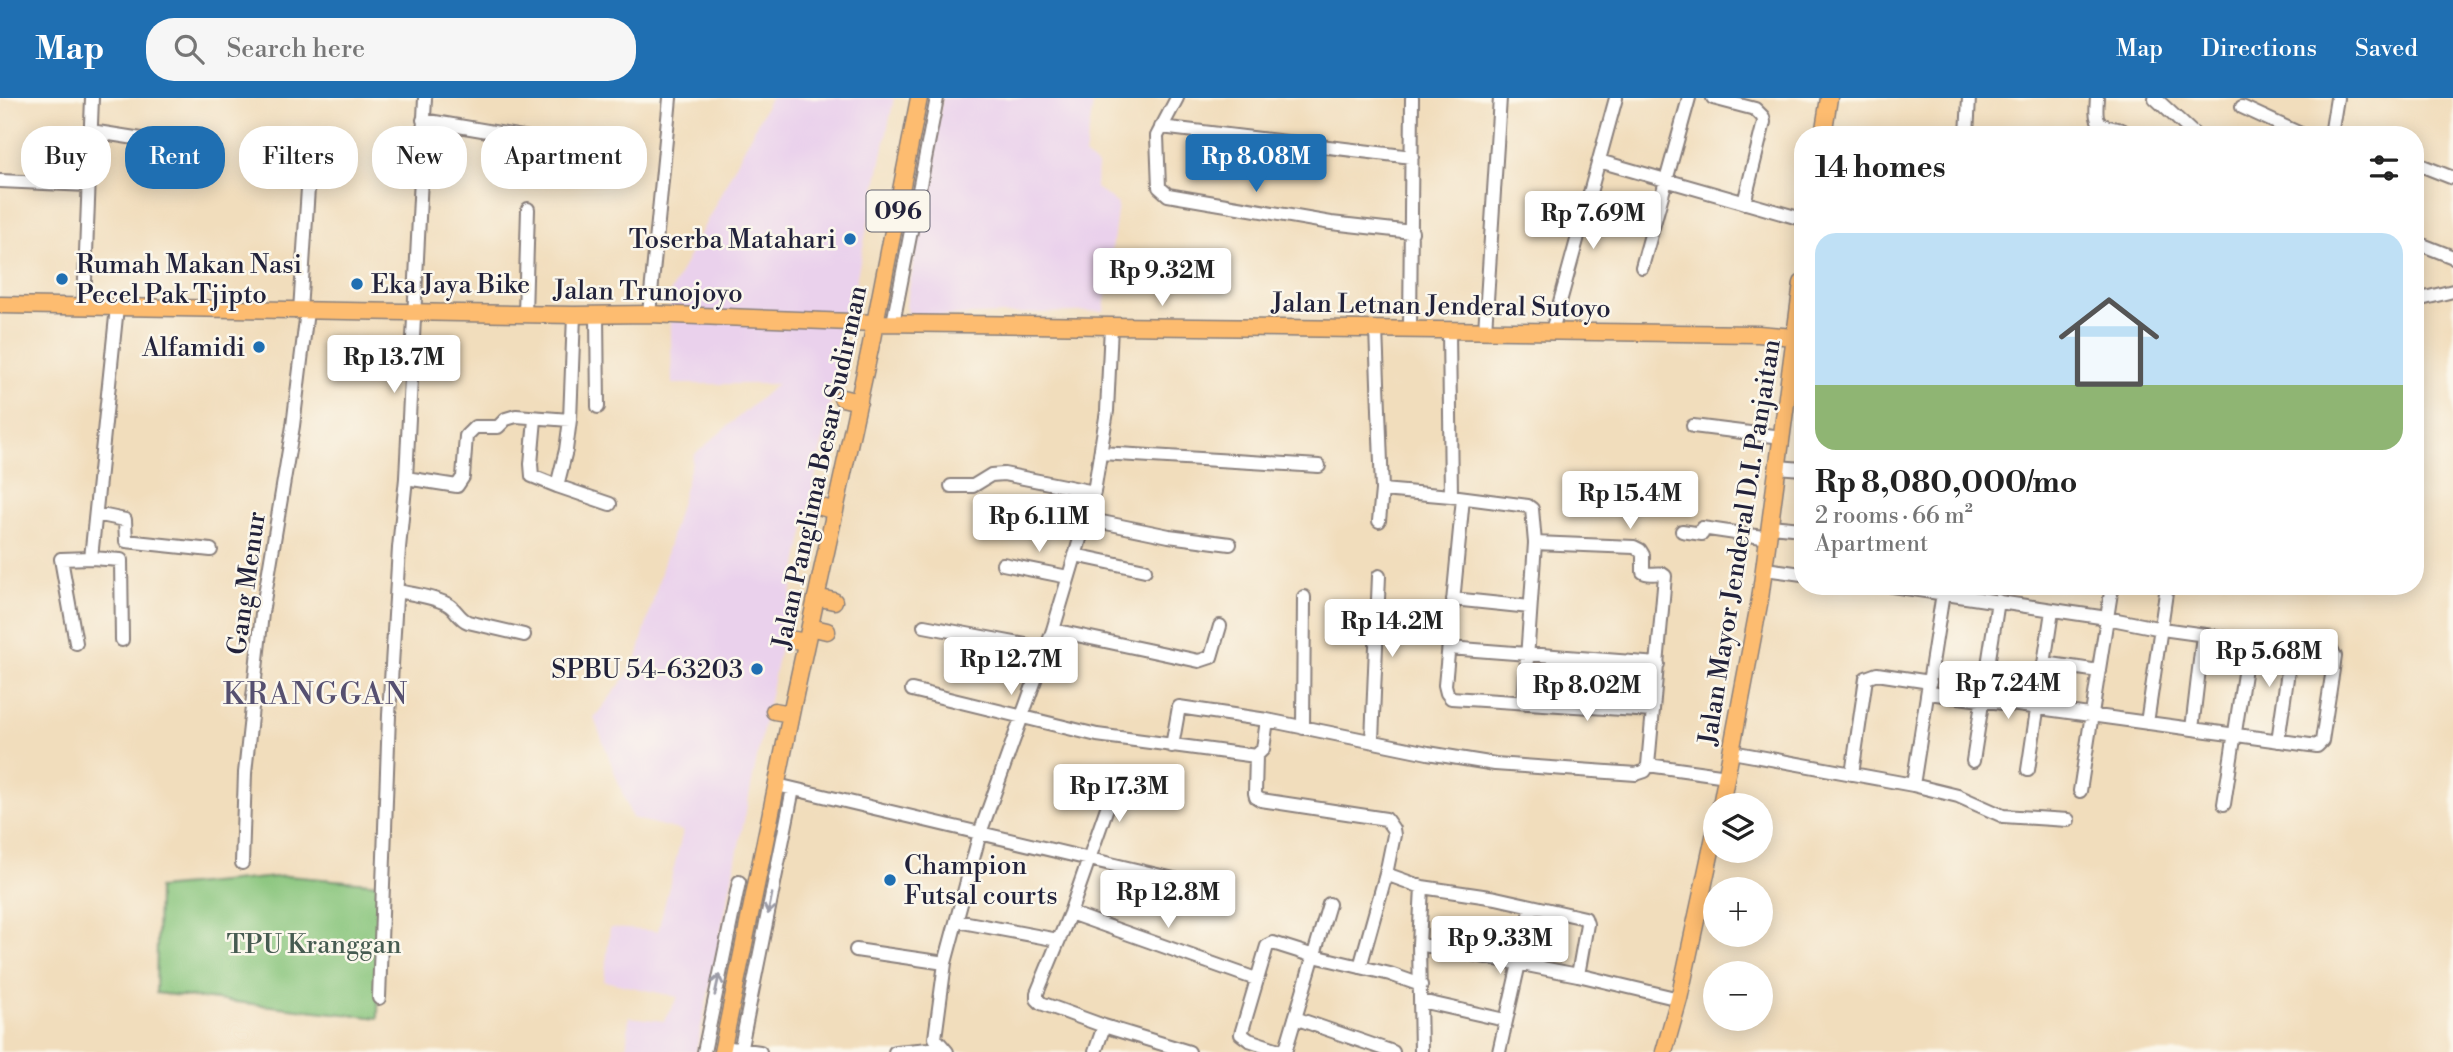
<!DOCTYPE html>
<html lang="en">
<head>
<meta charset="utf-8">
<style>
	:root { --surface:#fff; --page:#f6f6f6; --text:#222; --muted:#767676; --line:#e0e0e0; --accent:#1f6fb2 }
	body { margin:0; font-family:"Libre Bodoni",serif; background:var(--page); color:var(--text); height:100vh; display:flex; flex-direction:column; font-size:26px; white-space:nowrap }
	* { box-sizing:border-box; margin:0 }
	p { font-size:23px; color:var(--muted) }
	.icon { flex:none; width:38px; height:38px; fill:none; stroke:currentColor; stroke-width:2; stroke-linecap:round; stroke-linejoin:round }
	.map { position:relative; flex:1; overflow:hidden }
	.side { position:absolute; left:1794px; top:28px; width:630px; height:469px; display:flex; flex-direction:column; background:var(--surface); border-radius:28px; box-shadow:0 4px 18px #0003 }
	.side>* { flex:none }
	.guide { position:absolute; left:21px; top:28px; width:665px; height:63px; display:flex; gap:14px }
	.fabs { position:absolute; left:1703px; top:695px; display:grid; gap:14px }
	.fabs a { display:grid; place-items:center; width:70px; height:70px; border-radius:50%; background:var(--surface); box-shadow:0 4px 18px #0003; font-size:35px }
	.price { position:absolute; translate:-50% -60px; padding:0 16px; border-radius:7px; background:#fff; color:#222; font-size:23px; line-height:46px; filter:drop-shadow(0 2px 4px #0008) }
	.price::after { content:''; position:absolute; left:50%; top:42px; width:21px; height:16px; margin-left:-10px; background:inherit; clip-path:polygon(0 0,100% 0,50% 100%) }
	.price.active { background:var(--accent); color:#fff }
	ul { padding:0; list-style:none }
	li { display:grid; align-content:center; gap:14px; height:371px; padding:0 21px }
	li+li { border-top:2px solid var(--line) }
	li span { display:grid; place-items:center; height:217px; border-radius:21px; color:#555 }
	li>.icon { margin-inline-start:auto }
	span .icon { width:126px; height:126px; fill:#fffc; stroke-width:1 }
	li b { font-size:30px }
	h2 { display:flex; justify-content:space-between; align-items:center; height:84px; padding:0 21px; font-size:30px }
	.pill { padding:0 24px; border-radius:28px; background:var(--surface); box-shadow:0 4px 18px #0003; font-size:24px; line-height:63px }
	.pill.active { background:var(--accent); color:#fff }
	header { display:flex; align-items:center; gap:42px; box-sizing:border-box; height:98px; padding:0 35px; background:var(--accent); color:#fff }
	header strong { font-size:33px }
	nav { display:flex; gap:38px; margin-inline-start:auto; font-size:24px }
	.search { width:490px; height:63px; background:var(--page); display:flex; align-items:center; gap:18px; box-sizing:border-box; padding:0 24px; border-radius:28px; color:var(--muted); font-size:26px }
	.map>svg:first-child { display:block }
</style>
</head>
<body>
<header>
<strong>Map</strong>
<div class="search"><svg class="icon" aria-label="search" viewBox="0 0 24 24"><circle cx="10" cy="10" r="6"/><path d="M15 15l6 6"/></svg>Search here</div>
<nav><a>Map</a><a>Directions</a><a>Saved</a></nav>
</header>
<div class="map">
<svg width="2453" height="954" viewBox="0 0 2453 954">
	<rect width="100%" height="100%" fill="#fbf7ec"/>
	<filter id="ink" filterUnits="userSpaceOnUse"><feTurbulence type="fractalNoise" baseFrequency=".0143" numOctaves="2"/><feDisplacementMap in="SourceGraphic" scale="14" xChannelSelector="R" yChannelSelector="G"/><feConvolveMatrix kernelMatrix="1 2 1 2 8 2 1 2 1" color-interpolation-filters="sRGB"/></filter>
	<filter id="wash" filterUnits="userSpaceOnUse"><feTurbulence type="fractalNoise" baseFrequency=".00686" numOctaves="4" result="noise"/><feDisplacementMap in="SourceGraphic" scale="28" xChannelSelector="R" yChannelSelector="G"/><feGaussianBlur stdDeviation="1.57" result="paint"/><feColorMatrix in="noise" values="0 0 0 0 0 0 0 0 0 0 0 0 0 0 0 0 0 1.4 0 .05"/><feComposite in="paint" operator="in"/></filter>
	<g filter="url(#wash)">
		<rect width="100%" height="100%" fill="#f1ddbc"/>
		<path fill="#ead1ec" d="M770,0H894L696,954H626L629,919L664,923L678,899L604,883L610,830L658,833L683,733L632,720L594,620L635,567L694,357L777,286H672L670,195Z
			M942,0H1094L1085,57L1097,68L1096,90L1118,106L1104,213L910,219L906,208Z"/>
		<path fill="#88c57b" stroke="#55745b" stroke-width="2" d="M287,778L381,786L378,920L156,895L158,790Z"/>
	</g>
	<g filter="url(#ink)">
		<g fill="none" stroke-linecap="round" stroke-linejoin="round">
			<defs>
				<path id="minor" d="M1177,0L1157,38L1159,89L1168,97L1331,125L1412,134
					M1713,0L1755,11L1763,19L1764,24L1744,105
					M2097,0C2095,26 2096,27 2122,32L2126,37
					M2155,0L2195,37
					M2242,9L2303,37
					M423,22L570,47
					M1161,29L1412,59
					M91,33L173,46
					M1967,37L1969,0
					M2331,37L2337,0
					M1599,63L1802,121
					M2415,65L2453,80
					M265,68L306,71L309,75L300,213
					M0,83L88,87
					M2415,144L2453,159
					M1642,169L1689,0
					M2425,200L2453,193
					M84,207L92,0
					M525,216L528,111
					M649,216L670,0
					M597,217L598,309
					M893,225L937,0
					M1376,231L1382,392L1379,423
					M1410,232L1412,0
					M1449,232L1451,398
					M1485,233L1500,0
					M1552,233L1616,0
					M535,321L531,366L532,378L557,388L566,352L570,322
					M1693,328L1782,339
					M1101,355L1319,368
					M1778,369L1802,371
					M406,380L457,388L463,379L466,338L475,329H498L506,321L516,318L570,322L574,217
					M557,388L610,406
					M951,388H973L991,377L1004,376L1094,394
					M1382,392L1451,398L1528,408L1532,411L1535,445L1524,604
					M1463,400L1445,587L1447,595L1451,600L1653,613
					M96,416L125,422L126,443L211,452
					M1087,421L1169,438L1230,446
					M1770,428L1802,431
					M1682,433L1702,436V430L1769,440
					M1535,445L1634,449L1640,452L1643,457V474C1651,479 1659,472 1665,478L1648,667
					M1075,457L1145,472
					M91,460L121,462L122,542
					M1003,466L1068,479
					M1765,471L1802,476
					M1892,488L2107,520L2162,531L2249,543L2325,549L2331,551L2335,558L2322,643L2317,648L1929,595
					M397,493C412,496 432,498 447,506C456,510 458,520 468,524L524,537
					M1453,501L1530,509
					M924,528L1047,551
					M1053,532L1199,563L1211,559L1220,528
					M76,545L61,461L91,460L117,209
					M1449,550L1658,566
					M2044,565L2099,573
					M912,592L1097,637L1256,658L1263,651L1267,622L1428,655L1495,666L1636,676L1645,673L1648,667L1727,678
					M2147,625L2167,488
					M1303,630L1304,499
					M2192,631L2203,537
					M1372,642L1379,478
					M2278,643L2292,545
					M1172,648L1179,609L1267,622
					M1732,654L1913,687L1958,698L2003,718L2068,722
					M1256,658L1255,695L1256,699L1261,702L1386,721L1393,731L1394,737L1386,776
					M1973,663L1998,503
					M2028,672L2052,513
					M1852,676L1866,580L1877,576L1930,584
					M1117,681L1070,815L1037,895V901L1041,905L1104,928L1189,954
					M777,687L1212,790
					M1913,687L1943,495
					M2080,693L2112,488
					M2224,706L2249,543
					M242,765L245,675L262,515L293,328L307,213
					M1070,815L1256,881
					M957,823L1058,842
					M1419,846L1578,877L1679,901
					M856,852L945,865
					M1360,869L1386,776L1422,789L1496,800L1585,820L1587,826L1578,877
					M379,900L389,617L399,450L406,380L425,0
					M1421,903L1505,922
					M1295,920L1393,954
					M723,949L760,954
					M704,954L739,784
					M740,954L793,691
					M895,954L941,950
					M947,954L935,940L945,865L980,735L1053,532L1094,394L1107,313L1111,228
					M1095,954L1104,928
					M1285,954L1249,942L1241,936L1267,848L1273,845L1314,858L1390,876L1421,887
					M1285,954L1329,806
					M1421,954L1419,846L1422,789
					M1499,954L1532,808"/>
				<path id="major" d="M1823,37L1829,0
					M0,207L574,217L649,216L876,225L1758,236L1795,239
					M842,300L859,304
					M818,408L835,413
					M816,499L834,503
					M810,529L827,533
					M789,541L806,544
					M774,613L791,616
					M1721,707L1760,501L1802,185
					M722,954L793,606L870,251L919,0
					M1664,954L1679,901L1715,734"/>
			</defs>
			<use href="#minor" stroke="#8a807c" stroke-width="16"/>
			<use href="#major" stroke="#8a807c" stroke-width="19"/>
			<use href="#minor" stroke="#fff" stroke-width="12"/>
			<use href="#major" stroke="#fdbc70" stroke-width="16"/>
		</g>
		<defs><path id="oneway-shaft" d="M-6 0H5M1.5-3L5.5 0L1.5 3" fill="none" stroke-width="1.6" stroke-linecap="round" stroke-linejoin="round" transform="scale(1.75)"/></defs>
		<g stroke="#9c9ca7">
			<use href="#oneway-shaft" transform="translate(770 806) rotate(101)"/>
			<use href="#oneway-shaft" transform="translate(717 887) rotate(-78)"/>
		</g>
	</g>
	<g fill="#1f6fb2" stroke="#fbf7ec" stroke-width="2.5">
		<circle cx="850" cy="141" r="7"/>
		<circle cx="62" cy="181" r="7"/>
		<circle cx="357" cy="186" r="7"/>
		<circle cx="259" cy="249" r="7"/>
		<circle cx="757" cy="571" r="7"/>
		<circle cx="890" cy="782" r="7"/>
	</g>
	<g text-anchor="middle" stroke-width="5" stroke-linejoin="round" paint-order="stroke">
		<rect fill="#fbf7ec" stroke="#636270" stroke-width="2" x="866.5" y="92.5" width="63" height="41" rx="5"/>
		<g font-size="24" font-weight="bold" fill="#22223b">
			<text x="898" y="121">096</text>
		</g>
		<g font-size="26" fill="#22223b" stroke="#fbf7ec" text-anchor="end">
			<text x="836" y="150">Toserba Matahari</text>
			<text x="76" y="175" text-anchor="start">Rumah Makan Nasi<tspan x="76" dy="30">Pecel Pak Tjipto</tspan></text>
			<text x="371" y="195" text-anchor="start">Eka Jaya Bike</text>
			<text x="245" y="258">Alfamidi</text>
			<text x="743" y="580">SPBU 54-63203</text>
			<text x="904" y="776" text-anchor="start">Champion<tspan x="904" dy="30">Futsal courts</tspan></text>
		</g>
		<g font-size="26" fill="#22223b" stroke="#fbf7ec">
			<text transform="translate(648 193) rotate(1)" y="9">Jalan Trunojoyo</text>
			<text transform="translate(1441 207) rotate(1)" y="9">Jalan Letnan Jenderal Sutoyo</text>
			<text transform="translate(819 369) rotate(-78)" y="9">Jalan Panglima Besar Sudirman</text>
			<text transform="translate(1739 444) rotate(-81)" y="9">Jalan Mayor Jenderal D.I. Panjaitan</text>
			<text transform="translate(246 485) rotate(-82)" y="9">Gang Menur</text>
		</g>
		<g font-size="26" fill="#465b51" stroke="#fbf7ec">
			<text x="314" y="855">TPU Kranggan</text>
		</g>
		<g font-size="30" letter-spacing="2" fill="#565070" stroke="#fbf7ec">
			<text x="316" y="606">KRANGGAN</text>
		</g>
	</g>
</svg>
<div class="fabs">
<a><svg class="icon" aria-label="layers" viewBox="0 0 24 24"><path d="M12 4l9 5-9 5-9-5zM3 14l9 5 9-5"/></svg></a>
<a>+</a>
<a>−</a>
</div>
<b class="price active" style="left:1256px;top:96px">Rp 8.08M</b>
<b class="price" style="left:1593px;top:153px">Rp 7.69M</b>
<b class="price" style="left:1162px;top:210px">Rp 9.32M</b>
<b class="price" style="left:394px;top:297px">Rp 13.7M</b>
<b class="price" style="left:1630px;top:433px">Rp 15.4M</b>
<b class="price" style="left:1039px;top:456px">Rp 6.11M</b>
<b class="price" style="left:1392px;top:561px">Rp 14.2M</b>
<b class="price" style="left:2269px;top:591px">Rp 5.68M</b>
<b class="price" style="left:1011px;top:599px">Rp 12.7M</b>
<b class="price" style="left:2008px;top:623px">Rp 7.24M</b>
<b class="price" style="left:1587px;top:625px">Rp 8.02M</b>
<b class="price" style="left:1119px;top:726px">Rp 17.3M</b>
<b class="price" style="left:1168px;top:832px">Rp 12.8M</b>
<b class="price" style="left:1500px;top:878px">Rp 9.33M</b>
<div class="guide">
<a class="pill">Buy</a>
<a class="pill active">Rent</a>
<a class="pill">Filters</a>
<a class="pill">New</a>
<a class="pill">Apartment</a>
</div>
<section class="side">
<h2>14 homes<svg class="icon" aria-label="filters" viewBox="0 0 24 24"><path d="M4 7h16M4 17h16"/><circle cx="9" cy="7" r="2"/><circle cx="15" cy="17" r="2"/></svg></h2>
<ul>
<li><span style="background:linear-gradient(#bfe0f5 70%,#8fb573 0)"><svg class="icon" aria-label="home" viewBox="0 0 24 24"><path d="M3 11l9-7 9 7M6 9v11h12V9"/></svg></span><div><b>Rp 8,080,000/mo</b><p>2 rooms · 66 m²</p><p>Apartment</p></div></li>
</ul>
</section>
</div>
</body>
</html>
